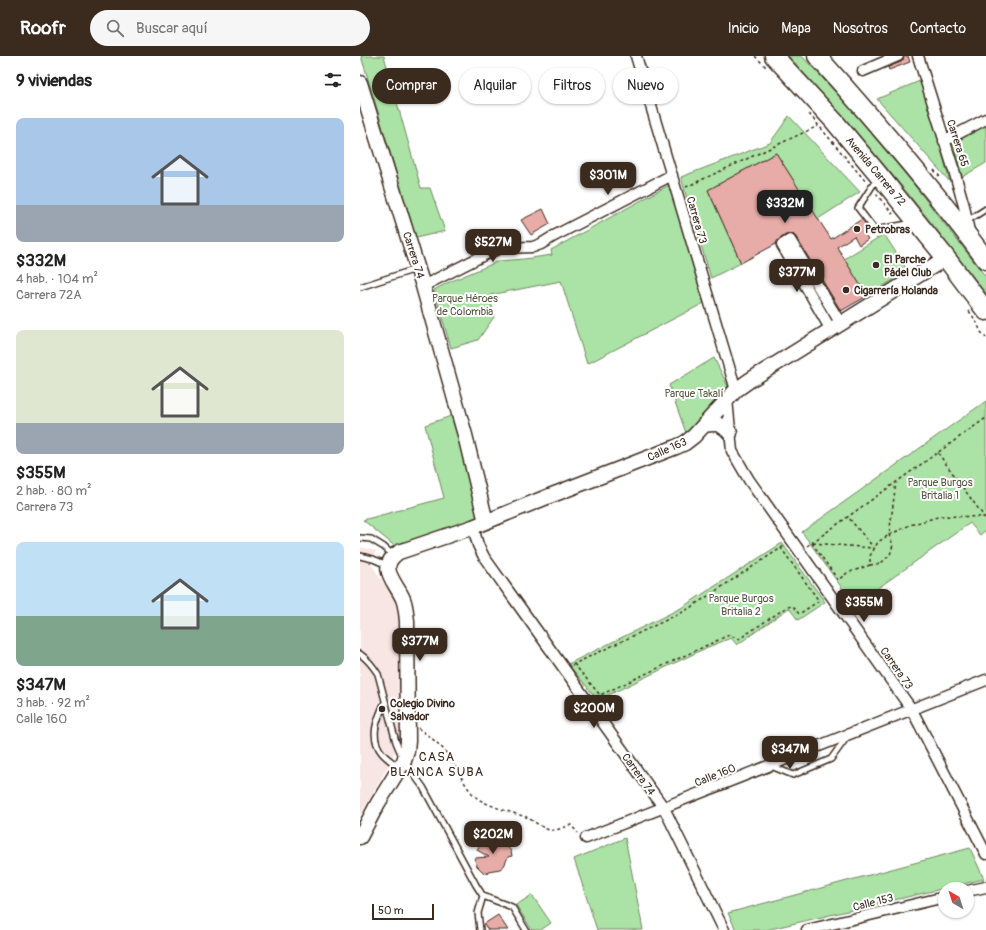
<!DOCTYPE html>
<html lang="es">
<head>
<meta charset="utf-8">
<style>
	:root { --surface:#fff; --page:#f6f6f6; --text:#222; --muted:#767676; --accent:#3b2a1e }
	body { margin:0; font-family:Pangolin,sans-serif; background:var(--page); color:var(--text); height:100vh; display:flex; flex-direction:column; font-size:15px; white-space:nowrap }
	* { box-sizing:border-box; margin:0 }
	p { font-size:13px; color:var(--muted) }
	.icon { flex:none; width:22px; height:22px; fill:none; stroke:currentColor; stroke-width:2; stroke-linecap:round; stroke-linejoin:round }
	.map { position:relative; flex:1; overflow:hidden }
	.panel { display:flex; flex-direction:column; background:var(--surface); width:360px }
	.panel>* { flex:none }
	.top-card { position:absolute; left:12px; top:12px; width:380px; height:36px; display:flex; gap:8px }
	.needle { width:26px; rotate:321deg }
	.fabs { position:absolute; left:578px; top:826px; display:grid; gap:8px }
	.fabs a { display:grid; place-items:center; width:36px; height:36px; border-radius:50%; background:var(--surface); box-shadow:0 1px 3px #0004; font-size:20px }
	.scale { position:absolute; left:12px; bottom:10px; width:62px; box-sizing:border-box; padding-left:4px; border:2px solid #3b2a1e; border-top:0; font-size:11px; line-height:14px; white-space:nowrap; color:#3b2a1e; -webkit-text-stroke:3px #fff; paint-order:stroke }
	.price { position:absolute; translate:-50% -34px; padding:0 9px; border-radius:8px; background:var(--accent); color:#fff; font-size:13px; line-height:26px; filter:drop-shadow(0 1px 2px #0008) }
	.price::after { content:''; position:absolute; left:50%; top:24px; width:12px; height:9px; margin-left:-6px; background:inherit; clip-path:polygon(0 0,100% 0,50% 100%) }
	.price.on { background:#222; color:#fff }
	ul { padding:0; list-style:none }
	li { display:grid; align-content:center; gap:8px; height:212px; padding:0 16px }
	li span { display:grid; place-items:center; height:124px; border-radius:8px; color:#555 }
	li>.icon { margin-inline-start:auto }
	span .icon { width:72px; height:72px; fill:#fffc; stroke-width:1 }
	li b { font-size:17px }
	h2 { display:flex; justify-content:space-between; align-items:center; height:48px; padding:0 16px; font-size:17px }
	.pill { padding:0 14px; border-radius:18px; background:var(--surface); box-shadow:0 1px 3px #0004; font-size:14px; line-height:36px }
	.pill.on { background:var(--accent); color:#fff }
	header { display:flex; align-items:center; gap:24px; box-sizing:border-box; height:56px; padding:0 20px; background:var(--accent); color:#fff }
	header strong { font-size:19px }
	nav { display:flex; gap:22px; margin-inline-start:auto; font-size:14px }
	.search { width:280px; height:36px; background:var(--page); display:flex; align-items:center; gap:10px; box-sizing:border-box; padding:0 14px; border-radius:22px; color:var(--muted); font-size:15px }
	main { display:flex; flex:1; min-height:0 }
	.map>svg:first-child { display:block }
</style>
</head>
<body>
<header>
<strong>Roofr</strong>
<div class="search"><svg class="icon" aria-label="search" viewBox="0 0 24 24"><circle cx="10" cy="10" r="6"/><path d="M15 15l6 6"/></svg>Buscar aquí</div>
<nav><a>Inicio</a><a>Mapa</a><a>Nosotros</a><a>Contacto</a></nav>
</header>
<main>
<section class="panel">
<h2>9 viviendas<svg class="icon" aria-label="filters" viewBox="0 0 24 24"><path d="M4 7h16M4 17h16"/><circle cx="9" cy="7" r="2"/><circle cx="15" cy="17" r="2"/></svg></h2>
<ul>
<li><span style="background:linear-gradient(#a9c7e8 70%,#9aa5b1 0)"><svg class="icon" aria-label="home" viewBox="0 0 24 24"><path d="M3 11l9-7 9 7M6 9v11h12V9"/></svg></span><div><b>$332M</b><p>4 hab. · 104 m²</p><p>Carrera 72A</p></div></li>
<li><span style="background:linear-gradient(#dfe7d0 75%,#9aa5b1 0)"><svg class="icon" aria-label="home" viewBox="0 0 24 24"><path d="M3 11l9-7 9 7M6 9v11h12V9"/></svg></span><div><b>$355M</b><p>2 hab. · 80 m²</p><p>Carrera 73</p></div></li>
<li><span style="background:linear-gradient(#bfe0f5 60%,#7fa58c 0)"><svg class="icon" aria-label="home" viewBox="0 0 24 24"><path d="M3 11l9-7 9 7M6 9v11h12V9"/></svg></span><div><b>$347M</b><p>3 hab. · 92 m²</p><p>Calle 160</p></div></li>
</ul>
</section>
<div class="map">
<svg width="626" height="874" viewBox="0 0 626 874">
	<rect width="100%" height="100%" fill="#fff"/>
	<filter id="ink" filterUnits="userSpaceOnUse"><feTurbulence type="fractalNoise" baseFrequency=".025" numOctaves="2"/><feDisplacementMap in="SourceGraphic" scale="8" xChannelSelector="R" yChannelSelector="G"/><feConvolveMatrix kernelMatrix="1 2 1 2 8 2 1 2 1" color-interpolation-filters="sRGB"/></filter>
	<g filter="url(#ink)">
		<path fill="#f8e6e5" d="M0,491L16,495L11,508L36,545L44,582L43,688L37,690L31,705L0,760Z"/>
		<path fill="#abe2a5" stroke="#738662" d="M1,0H24L61,132H70L85,175L56,182Z
			M428,0H442L490,52L551,125L626,221V238C564,155 498,75 428,0Z
			M562,24L590,126L517,43Z
			M429,60L500,136L458,163L416,97L348,134L381,207L351,222L327,143L321,121L410,87Z
			M626,68V107L602,121L592,85Z
			M309,129L344,247L227,308L201,225L130,239L134,261L118,284L91,292L74,234L87,227L139,205L164,203L192,199L191,194Z
			M524,178L548,215L507,240L484,203Z
			M354,302L368,330L326,377L309,329Z
			M626,345V474L620,479L610,467L494,549L442,476Z
			M91,360L119,448L118,459L115,463L37,492L3,464L84,442L65,369Z
			M422,487L465,546L438,564L429,552L377,589L371,582L348,591L238,644L208,608L321,552Z
			M265,782L281,863L283,874H237L214,803Z
			M610,792L624,823L406,874H376L368,857Z
			M172,839L191,867L181,874H172L156,849Z"/>
		<path fill="#e7aca8" stroke="#3b2a1e" d="M544,0H548L550,6L529,14L528,11L541,6L543,4Z
			M416,97L471,183L502,163L509,172L503,176L508,183L499,189L494,180L477,191L507,240L481,255L436,181L433,178H427L418,184L416,188L381,207L348,134Z
			M183,153L190,168L171,179L161,164Z
			M133,781L145,788L151,795L152,800L148,801L144,810L140,813L128,815L127,818L123,816L117,810L114,802L129,801L117,794L119,790L122,787L129,784V782Z
			M138,859L148,874H128L124,868Z"/>
		<g fill="none" stroke-linecap="round" stroke-linejoin="round">
			<defs>
				<path id="lane" d="M518,121L498,152L515,174L553,167
					M607,165L626,153
					M0,231L56,213
					M0,482L11,483L24,491L33,499
					M0,500L13,503L27,509
					M0,598C7,603 13,610 18,618L36,686L44,705L63,731L116,829L123,840L152,851L166,874
					M25,646C17,663 9,681 22,697C27,703 34,707 39,711
					M411,710L433,719L471,703L487,681
					M120,874L118,857L123,840"/>
				<path id="street" d="M276,0L376,334
					M558,0L595,118L604,150L609,176
					M503,15L538,0
					M584,85L626,63
					M63,230L128,197L141,192L173,191L181,188L194,180L312,119
					M471,274L422,189L430,184L481,268
					M367,343L372,395L389,424L552,654L626,798
					M113,471L118,489L124,501L304,752L364,874
					M226,782L626,624
					M607,835L626,831
					M447,874L585,841"/>
				<path id="secondary" d="M0,27L63,230L105,379L126,466
					M344,369C357,367 361,367 370,377
					M0,781L18,747L44,705L47,695L48,685L47,565C46,558 46,550 43,543C36,526 16,511 39,496L113,471L187,441L316,391L325,387L334,380L376,334L390,324L586,202"/>
				<path id="highway" d="M414,0L474,65L519,119L586,202L626,255
					M457,0C516,66 574,133 626,204"/>
			</defs>
			<use href="#lane" stroke="#3b2a1e" stroke-width="8"/>
			<use href="#street" stroke="#3b2a1e" stroke-width="13"/>
			<use href="#secondary" stroke="#3b2a1e" stroke-width="17"/>
			<use href="#highway" stroke="#3b2a1e" stroke-width="21"/>
			<path stroke="#3b2a1e" stroke-width="1.5" stroke-dasharray="3 3" stroke-linecap="butt" d="M395,0L406,11
				M449,58L507,127
				M574,114L581,122
				M326,131L458,70
				M516,138L533,158
				M609,255L616,265L621,276L626,282
				M578,397L625,462
				M452,487L478,524L487,517L510,509V500L518,486L529,479L550,469L581,460L626,461
				M453,487L514,492L488,461
				M447,490L626,362
				M510,509L521,507L530,499L533,489L529,479L536,426
				M214,608L240,639
				M212,609L325,555L424,490
				M236,641L369,579L379,583L427,551L433,550L439,558L459,545L421,492
				M58,672C69,680 80,688 88,699C98,712 104,731 117,742C130,751 151,756 166,761C173,764 183,773 190,774C197,775 205,771 211,769L218,777"/>
			<use href="#lane" stroke="#fff" stroke-width="5"/>
			<use href="#street" stroke="#fff" stroke-width="10"/>
			<use href="#secondary" stroke="#fff" stroke-width="14"/>
			<use href="#highway" stroke="#fff" stroke-width="18"/>
		</g>
	</g>
	<g fill="#3b2a1e" stroke="#fff" stroke-width="1.5">
		<circle cx="497" cy="173" r="4"/>
		<circle cx="516" cy="209" r="4"/>
		<circle cx="486" cy="234" r="4"/>
		<circle cx="22" cy="653" r="4"/>
	</g>
	<g text-anchor="middle" stroke-width="4" stroke-linejoin="round" paint-order="stroke">
		<g font-size="11" fill="#3b2a1e" stroke="#fff">
			<text transform="translate(598 87) rotate(72)" y="4">Carrera 65</text>
			<text transform="translate(516 115) rotate(50)" y="4">Avenida Carrera 72</text>
			<text transform="translate(337 164) rotate(74)" y="4">Carrera 73</text>
			<text transform="translate(54 199) rotate(72)" y="4">Carrera 74</text>
			<text transform="translate(307 393) rotate(-24)" y="4">Calle 163</text>
			<text transform="translate(537 612) rotate(55)" y="4">Carrera 73</text>
			<text transform="translate(279 718) rotate(54)" y="4">Carrera 74</text>
			<text transform="translate(355 719) rotate(-22)" y="4">Calle 160</text>
			<text transform="translate(513 846) rotate(-14)" y="4">Calle 153</text>
		</g>
		<g font-size="11" font-weight="bold" fill="#3b2a1e" stroke="#fff" text-anchor="start">
			<text x="505" y="177">Petrobras</text>
			<text x="524" y="207">El Parche<tspan x="524" dy="13">Pádel Club</tspan></text>
			<text x="494" y="238">Cigarrería Holanda</text>
			<text x="30" y="651">Colegio Divino<tspan x="30" dy="13">Salvador</tspan></text>
		</g>
		<g font-size="11" fill="#575840" stroke="#fff">
			<text x="105" y="246">Parque Héroes<tspan x="105" dy="13">de Colombia</tspan></text>
			<text x="334" y="341">Parque Takalí</text>
			<text x="580" y="430">Parque Burgos<tspan x="580" dy="13">Britalia 1</tspan></text>
			<text x="381" y="546">Parque Burgos<tspan x="381" dy="13">Britalia 2</tspan></text>
		</g>
		<g font-size="13" letter-spacing="1" fill="#3b2a1e" stroke="#fff">
			<text x="77" y="705">CASA<tspan x="77" dy="15">BLANCA SUBA</tspan></text>
		</g>
	</g>
</svg>
<div class="fabs">
<a><svg class="needle" viewBox="-14 -14 28 28"><path d="M0-13l5 13h-10z" fill="#e53935"/><path d="M0 13l5-13h-10z" fill="#767676"/></svg></a>
</div>
<div class="scale">50 m</div>
<b class="price" style="left:248px;top:140px">$301M</b>
<b class="price on" style="left:425px;top:168px">$332M</b>
<b class="price" style="left:133px;top:207px">$527M</b>
<b class="price" style="left:437px;top:237px">$377M</b>
<b class="price" style="left:504px;top:567px">$355M</b>
<b class="price" style="left:60px;top:606px">$377M</b>
<b class="price" style="left:234px;top:673px">$200M</b>
<b class="price" style="left:430px;top:714px">$347M</b>
<b class="price" style="left:133px;top:799px">$202M</b>
<div class="top-card">
<a class="pill on">Comprar</a>
<a class="pill">Alquilar</a>
<a class="pill">Filtros</a>
<a class="pill">Nuevo</a>
</div>
</div>
</main>
</body>
</html>
